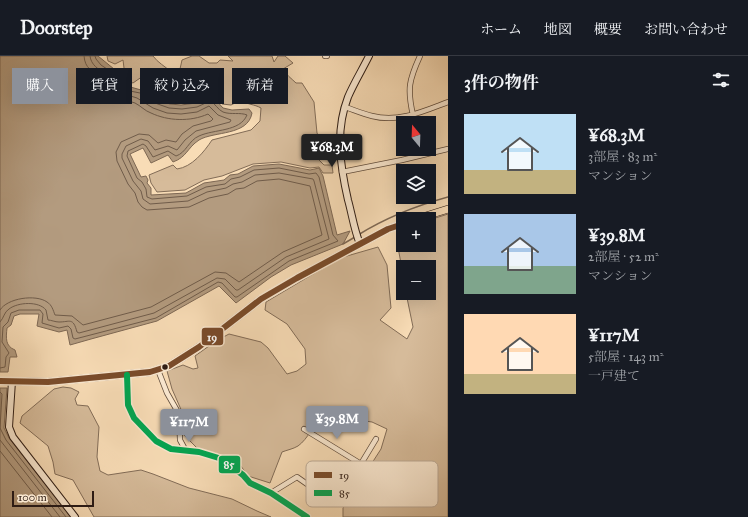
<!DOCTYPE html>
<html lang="ja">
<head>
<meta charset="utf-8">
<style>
	:root { --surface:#171b24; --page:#20242c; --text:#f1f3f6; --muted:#9ea1a6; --line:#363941; --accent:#8c9099 }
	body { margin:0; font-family:"IM FELL Great Primer","Noto Serif JP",serif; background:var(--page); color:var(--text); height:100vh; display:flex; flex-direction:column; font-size:15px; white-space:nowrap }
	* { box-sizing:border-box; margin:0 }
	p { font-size:13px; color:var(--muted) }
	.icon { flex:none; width:22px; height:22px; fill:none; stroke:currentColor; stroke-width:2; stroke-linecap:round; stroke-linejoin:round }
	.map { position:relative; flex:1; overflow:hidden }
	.panel { display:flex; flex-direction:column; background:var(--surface); width:300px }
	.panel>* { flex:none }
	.banner { position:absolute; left:12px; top:12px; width:376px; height:36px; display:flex; gap:8px }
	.needle { width:26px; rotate:341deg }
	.controls { position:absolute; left:396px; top:60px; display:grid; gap:8px }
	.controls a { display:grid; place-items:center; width:40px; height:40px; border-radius:0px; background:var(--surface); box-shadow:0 4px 16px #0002; font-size:20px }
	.scale { position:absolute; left:12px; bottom:10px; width:82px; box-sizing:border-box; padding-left:4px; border:2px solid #2e1c14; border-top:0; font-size:11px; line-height:14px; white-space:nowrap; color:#2e1c14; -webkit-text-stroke:3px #fae8d0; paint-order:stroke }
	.price { position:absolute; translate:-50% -34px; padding:0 9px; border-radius:4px; background:var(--accent); color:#fff; font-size:13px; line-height:26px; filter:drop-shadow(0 1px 2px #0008) }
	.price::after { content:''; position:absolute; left:50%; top:24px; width:12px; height:9px; margin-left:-6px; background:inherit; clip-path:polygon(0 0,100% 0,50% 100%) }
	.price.on { background:#222; color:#fff }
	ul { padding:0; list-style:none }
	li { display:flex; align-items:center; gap:12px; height:100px; padding:0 16px }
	li span { display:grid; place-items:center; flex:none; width:112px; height:80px; border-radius:0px; color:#555 }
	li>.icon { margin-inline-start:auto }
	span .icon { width:48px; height:48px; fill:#fffc; stroke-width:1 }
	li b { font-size:17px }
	h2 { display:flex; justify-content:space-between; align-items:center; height:48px; padding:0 16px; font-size:17px }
	.pill { padding:0 14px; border-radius:0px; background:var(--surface); box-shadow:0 4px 16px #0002; font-size:14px; line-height:36px }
	.pill.on { background:var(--accent); color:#fff }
	header { display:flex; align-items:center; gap:24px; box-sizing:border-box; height:56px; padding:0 20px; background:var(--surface); border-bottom:1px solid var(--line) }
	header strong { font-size:19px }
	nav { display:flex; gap:22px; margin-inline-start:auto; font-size:14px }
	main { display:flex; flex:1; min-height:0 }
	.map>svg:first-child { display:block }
</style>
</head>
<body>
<header>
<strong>Doorstep</strong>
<nav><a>ホーム</a><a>地図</a><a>概要</a><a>お問い合わせ</a></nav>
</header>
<main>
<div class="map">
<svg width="448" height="461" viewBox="0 0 448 461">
	<rect width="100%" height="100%" fill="#f8dcb6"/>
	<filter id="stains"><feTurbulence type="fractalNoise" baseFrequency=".005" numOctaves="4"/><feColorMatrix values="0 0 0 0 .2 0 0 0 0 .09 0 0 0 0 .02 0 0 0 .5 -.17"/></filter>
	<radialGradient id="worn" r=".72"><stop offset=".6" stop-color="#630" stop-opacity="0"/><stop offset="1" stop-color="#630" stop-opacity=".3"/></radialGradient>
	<path fill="#d6bb9a" stroke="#826c57" d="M107,0H153C158,7 165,10 171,16L180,13L182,4L192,0H199L209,7H217L220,4L233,5L228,0H272L274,6L278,0H285L293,7L283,13C286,19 291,22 296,27H302L314,46L317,77L321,85L318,103L324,109H332L333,117H323L319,111L310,112L281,106L253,108L222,120L204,124L185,134L157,136L151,127L149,119L173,109L177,113C192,111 204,96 212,84L251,74L260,65L261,52C254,48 248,49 241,44L231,49L222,48L218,43L219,38L215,34L206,35L202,42L193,44L185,39L181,45H169L158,40L160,33L153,35L154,28L148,27L143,20L133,27L128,25L121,18L124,12L123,4L115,8L108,5Z
		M448,158V461H343V452L381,393L387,373L372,366L322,359C314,368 308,383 298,390C293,393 287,394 282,396L270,427L248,420L238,406L227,400L198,393L182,377L183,358L172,333L167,315L183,309L193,313L198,312L195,300L216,285L229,278L261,286L268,292L287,318L297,315L306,308L305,293L287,268L265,254L266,246L340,202L378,191L387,209L391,252L380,264L407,283L413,271L406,237H429V211H403V218L397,186L403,181V189H429V164Z
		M63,331L71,332L79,336L75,343L77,349L88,350L99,371L97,401L100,415L108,419L141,414L153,418L189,432L232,443L257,455L271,461H94L73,424L55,418L53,406L48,390L20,367L22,360L54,333Z"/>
	<path fill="#b39b7f" stroke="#7e6854" d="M0,0H98L114,13L116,20L119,25L127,30L141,34L157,44L170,48L181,49L196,47L205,42L210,41L214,42L223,52L232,54L249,53L252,57C248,80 214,75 199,84C187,92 187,101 173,106L168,99L151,107L143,92L130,98L141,121L146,120L148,124L147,127L151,132V139L186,137L204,127L224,124L230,119L238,118L253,110L279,108L310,114L319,112L323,120L337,179L350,175L343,188L291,209L271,221L236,247L219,230L157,265L91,283L70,289L67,274L59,276L37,270L39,258H20L14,260L11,269L7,272C6,282 5,290 15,294L17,301H10L8,316H0Z
		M0,332H7L4,372L9,382L71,461H0Z"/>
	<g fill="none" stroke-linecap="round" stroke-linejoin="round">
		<path stroke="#705c4a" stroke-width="1" d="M0,254C7,242 36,238 47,246C52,249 53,254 55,259L72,260L83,269L151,251L215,216L226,217L239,226L283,196L322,179L310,130L279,123L257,125L244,132L236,133L228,138L209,142L189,151L147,154L142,151L138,146L135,137L128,128L117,105L116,96L121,86L139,78L149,79L158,87L166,84L176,86L182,78L193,70L211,65L213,63L208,58C190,66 168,65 151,57C145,55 141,50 135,47C126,44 118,43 110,37C105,32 104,25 100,21C92,14 85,13 84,0
			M0,266C4,262 4,256 9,253C18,246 39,245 46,254L48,264C51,264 55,266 59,266C70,266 73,261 77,276L79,277L154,257L217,222L225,223L236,234H238L286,201L329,183L314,125L313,123L279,117L255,119L242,126L233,128L226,132L207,136L188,145L150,148L143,143L141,135L133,125L122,102V98L126,90L141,83L148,85L155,94L168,90L177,94L185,84L196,75L230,66L231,64L218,59L209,50L197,56L181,58L167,57L153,52L137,42L121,37L112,31L106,18C98,13 91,9 90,0
			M0,312L5,311L6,301L9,297L2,286L3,271L8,266L11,257L19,254H40L43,258L42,267L59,272L68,270L71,273L73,282L75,283L156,262L218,226L222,227L235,241H237L289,205L338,185L333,179L319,121L316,117L309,118L279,112L254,114L240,121L231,123L225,128L206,131L187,140L152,143L147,141L146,133L142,126L137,122L127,100L128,95L143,88L146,90L153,101L168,95L176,100C186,97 189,84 199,80C214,73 240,76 247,59C240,56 231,59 223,56C218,54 215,47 210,45L197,51L182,53L169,52L155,47L140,37L125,34L117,28L112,22L110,15L101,9L96,3L95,0
			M0,336L2,338L0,372L6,384L66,461
			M0,384L60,461
			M0,395L52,461"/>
		<path stroke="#7e6854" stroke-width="1.5" d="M358,179C387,161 415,150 448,141
			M343,188L355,181"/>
		<defs>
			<path id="street" d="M325,0H327
				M345,51C354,54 363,58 372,60C399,67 424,55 448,46
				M413,59C407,33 409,24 420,0
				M342,116L402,104L448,93
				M158,314L167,337L179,358L180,384L186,395
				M127,319L128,349L134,362L156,385L171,393L199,396L222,403L243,419L250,427L271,437L307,461
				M304,373L361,408
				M271,437L297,421L334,447L338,446L376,383"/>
			<path id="secondary" d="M360,188C354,174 352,158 348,144C340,109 335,75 348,41C354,27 362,14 369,0
				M12,325L9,371L13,381L75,461"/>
			<path id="primary" d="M416,163L448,153
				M0,325L48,326L150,316L169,310L199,291L261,243L297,222L360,188L388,173L403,168"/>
		</defs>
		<use href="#street" stroke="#604c3c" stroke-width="6"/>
		<use href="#secondary" stroke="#2e1c14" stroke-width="8"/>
		<use href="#primary" stroke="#2e1c14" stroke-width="8"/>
		<use href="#street" stroke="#fae8d0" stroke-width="4.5"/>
		<use href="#secondary" stroke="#fae8d0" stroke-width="6"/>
		<use href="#primary" stroke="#f8dcb6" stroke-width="7"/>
		<defs>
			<path id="bus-1" d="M0,325L48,326L150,316L169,310L199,291L261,243L297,222L360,188L388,173L403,168"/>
			<path id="bus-2" d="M127,319L128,349L134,362L156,385L171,393L199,396L222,403L243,419L250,427L271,437L307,461"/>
		</defs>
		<use href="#bus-1" stroke="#fae8d0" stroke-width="9"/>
		<use href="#bus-2" stroke="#fae8d0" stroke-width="9"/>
		<use href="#bus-1" stroke="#7a4b2a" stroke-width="6"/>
		<use href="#bus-2" stroke="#00a651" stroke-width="6"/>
	</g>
	<circle fill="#2e1c14" stroke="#fae8d0" stroke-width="1.5" cx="165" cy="311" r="3.5"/>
	<rect x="306" y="405" width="132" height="46" rx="6" fill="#fae8d0" stroke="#bdab98" stroke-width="1"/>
	<rect x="314" y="416" width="18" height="6" fill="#7a4b2a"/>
	<rect x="314" y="434" width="18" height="6" fill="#00a651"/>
	<g font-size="11" fill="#2e1c14">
		<text x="339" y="423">19</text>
		<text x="339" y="441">85</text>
	</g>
	<g stroke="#fae8d0" stroke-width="1.5">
		<rect x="201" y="271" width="23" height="19" rx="4" fill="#7a4b2a"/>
		<rect x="218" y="399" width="23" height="19" rx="4" fill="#00a651"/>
	</g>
	<g font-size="11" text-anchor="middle" font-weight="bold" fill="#fff">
		<text x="212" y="285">19</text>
		<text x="229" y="412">85</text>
	</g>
	<rect width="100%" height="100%" filter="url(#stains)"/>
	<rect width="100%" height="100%" fill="url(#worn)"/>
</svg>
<div class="controls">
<a><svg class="needle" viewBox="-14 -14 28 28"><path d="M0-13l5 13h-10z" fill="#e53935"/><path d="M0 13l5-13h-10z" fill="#9ea1a6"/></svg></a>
<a><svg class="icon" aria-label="layers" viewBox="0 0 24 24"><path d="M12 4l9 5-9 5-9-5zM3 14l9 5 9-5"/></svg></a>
<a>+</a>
<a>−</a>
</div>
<div class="scale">100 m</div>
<b class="price on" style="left:332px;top:112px">¥68.3M</b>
<b class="price" style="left:337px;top:384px">¥39.8M</b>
<b class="price" style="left:189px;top:387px">¥117M</b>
<div class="banner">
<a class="pill on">購入</a>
<a class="pill">賃貸</a>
<a class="pill">絞り込み</a>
<a class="pill">新着</a>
</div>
</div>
<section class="panel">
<h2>3件の物件<svg class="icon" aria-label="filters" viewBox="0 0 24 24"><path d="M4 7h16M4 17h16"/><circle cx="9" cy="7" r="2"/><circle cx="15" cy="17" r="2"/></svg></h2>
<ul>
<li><span style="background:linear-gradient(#bfe0f5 70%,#c2b280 0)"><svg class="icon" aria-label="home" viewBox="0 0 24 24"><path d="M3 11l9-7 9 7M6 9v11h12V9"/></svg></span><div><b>¥68.3M</b><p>3部屋 · 83 m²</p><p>マンション</p></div></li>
<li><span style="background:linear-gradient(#a9c7e8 65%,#7fa58c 0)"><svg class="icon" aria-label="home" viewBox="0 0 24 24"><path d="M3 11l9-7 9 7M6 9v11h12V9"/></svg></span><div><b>¥39.8M</b><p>2部屋 · 52 m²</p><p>マンション</p></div></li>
<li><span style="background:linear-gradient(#ffd9b3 75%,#c2b280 0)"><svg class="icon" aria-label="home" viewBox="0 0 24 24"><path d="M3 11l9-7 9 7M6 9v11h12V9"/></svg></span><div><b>¥117M</b><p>5部屋 · 143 m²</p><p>一戸建て</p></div></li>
</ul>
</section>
</main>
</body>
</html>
